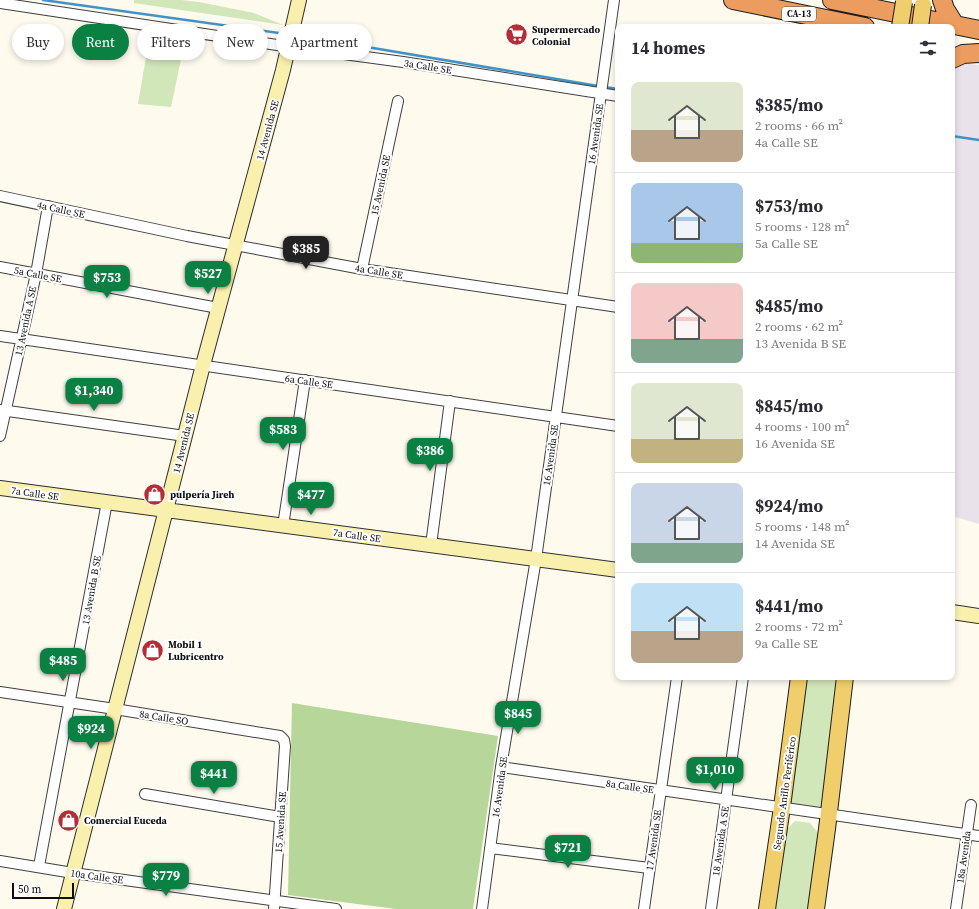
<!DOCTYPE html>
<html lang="en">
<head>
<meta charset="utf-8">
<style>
	:root { --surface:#fff; --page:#f2f2f3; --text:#2b2b33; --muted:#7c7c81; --line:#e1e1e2; --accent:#0b8043 }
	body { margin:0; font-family:"Source Serif 4",serif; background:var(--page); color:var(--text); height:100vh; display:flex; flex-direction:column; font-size:15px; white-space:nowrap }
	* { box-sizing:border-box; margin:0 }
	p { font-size:13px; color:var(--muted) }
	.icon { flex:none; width:22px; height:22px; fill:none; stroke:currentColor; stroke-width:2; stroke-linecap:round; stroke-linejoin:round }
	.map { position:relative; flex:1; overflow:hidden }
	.sheet { position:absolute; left:615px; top:24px; width:340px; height:656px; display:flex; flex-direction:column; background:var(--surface); border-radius:8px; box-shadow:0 2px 6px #0003 }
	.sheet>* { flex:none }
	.guide { position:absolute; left:12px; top:24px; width:380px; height:36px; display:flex; gap:8px }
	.scale { position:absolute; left:12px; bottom:10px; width:62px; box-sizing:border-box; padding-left:4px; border:2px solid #0d0d0d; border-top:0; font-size:11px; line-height:14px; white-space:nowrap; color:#0d0d0d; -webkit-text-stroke:3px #fff; paint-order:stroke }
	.price { position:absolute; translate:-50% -34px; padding:0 9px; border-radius:8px; background:var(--accent); color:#fff; font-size:13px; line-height:26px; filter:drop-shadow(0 1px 2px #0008) }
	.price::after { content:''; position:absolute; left:50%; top:24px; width:12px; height:9px; margin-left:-6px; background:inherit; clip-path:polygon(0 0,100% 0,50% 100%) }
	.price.selected { background:#222; color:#fff }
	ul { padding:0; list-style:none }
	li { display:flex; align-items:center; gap:12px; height:100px; padding:0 16px }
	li+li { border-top:1px solid var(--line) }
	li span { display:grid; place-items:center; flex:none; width:112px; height:80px; border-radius:8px; color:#555 }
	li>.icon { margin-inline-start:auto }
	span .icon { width:48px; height:48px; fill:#fffc; stroke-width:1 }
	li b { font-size:17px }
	h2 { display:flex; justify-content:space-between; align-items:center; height:48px; padding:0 16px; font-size:17px }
	.chip { padding:0 14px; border-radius:18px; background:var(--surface); box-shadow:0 2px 6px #0003; font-size:14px; line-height:36px }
	.chip.selected { background:var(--accent); color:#fff }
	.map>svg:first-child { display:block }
</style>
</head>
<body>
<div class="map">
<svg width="979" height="909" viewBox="0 0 979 909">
	<rect width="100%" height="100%" fill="#fefaee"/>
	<path fill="#eae2eb" d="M962,63L979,65V524L952,516V67Z"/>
	<path fill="#d1e6b9" d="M134,0H181L199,2L254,13L283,25L134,3Z
		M150,34L185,40L171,107L138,104Z
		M806,677H841L825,809L784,802Z
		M795,821L810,823L819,834L808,909H775L786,830Z"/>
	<path fill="#b6d69a" d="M292,703L498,736L473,909H396L288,895Z"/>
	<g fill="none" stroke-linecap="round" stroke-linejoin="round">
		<path stroke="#4193c5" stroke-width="2.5" d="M43,0L286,34
			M296,35L598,86
			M605,87L618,89
			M952,136L979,140"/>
		<defs>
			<path id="street" d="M0,3L277,45L403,62L618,96
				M0,196L187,236L362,269L618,307
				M0,267L218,308
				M362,269L398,101
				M0,336L618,426
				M1,410L185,436
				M0,436L36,274L48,206
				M283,526L305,380
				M431,545L450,401
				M0,692L115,709L280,736L284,740L285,746L274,909
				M501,767L979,836
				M145,794L280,817
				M490,848L649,868
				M0,861L73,873L336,909
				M39,866L107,502
				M482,909L501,767L536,559L614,0
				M644,909L677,677
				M711,909L743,677
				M956,909L971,805"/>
			<path id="secondary" d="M0,488L618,570
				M952,612L979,616
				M64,909L203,365L283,70L299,0"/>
			<path id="primary" d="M767,909L782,807L799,677
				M816,909L827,829L845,677"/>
			<path id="highway" d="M733,0L865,27
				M832,0L979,30
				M942,0L945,9L955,25
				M952,59L963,54L979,53"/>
		</defs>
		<use href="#street" stroke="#404040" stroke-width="12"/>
		<use href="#secondary" stroke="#2f2f2f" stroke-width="16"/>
		<use href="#primary" stroke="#1e1e1e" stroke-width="18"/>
		<use href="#highway" stroke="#1e1e1e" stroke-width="20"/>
		<use href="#street" stroke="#fff" stroke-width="10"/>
		<use href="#secondary" stroke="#faf0ad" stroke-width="14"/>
		<use href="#primary" stroke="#f0ce6b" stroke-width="16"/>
		<use href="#highway" stroke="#ec9c5e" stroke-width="18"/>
		<defs>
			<path id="primary-bridge" d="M900,27L904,2
				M920,27L923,5"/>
		</defs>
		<use href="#primary-bridge" stroke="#1e1e1e" stroke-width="18" stroke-linecap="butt"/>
		<use href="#primary-bridge" stroke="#f0ce6b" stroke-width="16"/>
	</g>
	<defs>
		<symbol id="supermarket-disc" viewBox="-11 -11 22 22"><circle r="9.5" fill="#b52d36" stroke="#fff"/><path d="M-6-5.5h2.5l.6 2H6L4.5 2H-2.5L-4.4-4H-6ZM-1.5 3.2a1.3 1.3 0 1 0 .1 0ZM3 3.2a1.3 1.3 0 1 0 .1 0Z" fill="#fff"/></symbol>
		<symbol id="shop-disc" viewBox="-11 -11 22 22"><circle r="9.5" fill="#b52d36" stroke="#fff"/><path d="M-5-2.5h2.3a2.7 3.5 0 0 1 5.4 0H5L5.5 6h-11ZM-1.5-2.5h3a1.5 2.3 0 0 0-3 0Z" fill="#fff"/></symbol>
	</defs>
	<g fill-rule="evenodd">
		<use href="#supermarket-disc" x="504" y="22" width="25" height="25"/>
		<use href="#shop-disc" x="142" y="482" width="25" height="25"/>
		<use href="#shop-disc" x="140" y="638" width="25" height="25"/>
		<use href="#shop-disc" x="56" y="808" width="25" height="25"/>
	</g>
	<g text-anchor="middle" stroke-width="4" stroke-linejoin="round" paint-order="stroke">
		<rect fill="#fff" stroke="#565656" stroke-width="1" x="782" y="7" width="34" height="14" rx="3"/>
		<g font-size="9" font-weight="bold" fill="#0d0d0d">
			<text x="799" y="17">CA-13</text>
		</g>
		<g font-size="10" font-weight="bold" fill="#0d0d0d" stroke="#fff" text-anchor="start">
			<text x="532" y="33">Supermercado<tspan x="532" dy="12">Colonial</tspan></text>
			<text x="170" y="498">pulpería Jireh</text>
			<text x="168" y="648">Mobil 1<tspan x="168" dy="12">Lubricentro</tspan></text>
			<text x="84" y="824">Comercial Euceda</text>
		</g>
		<g font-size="10" fill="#0d0d0d" stroke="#fff">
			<text transform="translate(428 66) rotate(9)" y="4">3a Calle SE</text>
			<text transform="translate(267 130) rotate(-75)" y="4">14 Avenida SE</text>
			<text transform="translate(595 134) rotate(-82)" y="4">16 Avenida SE</text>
			<text transform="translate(380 185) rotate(-78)" y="4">15 Avenida SE</text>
			<text transform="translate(61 209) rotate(12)" y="4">4a Calle SE</text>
			<text transform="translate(379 271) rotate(9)" y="4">4a Calle SE</text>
			<text transform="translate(38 274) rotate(11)" y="4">5a Calle SE</text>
			<text transform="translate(25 321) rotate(-78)" y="4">13 Avenida A SE</text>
			<text transform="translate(309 381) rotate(8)" y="4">6a Calle SE</text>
			<text transform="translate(183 443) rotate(-76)" y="4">14 Avenida SE</text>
			<text transform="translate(550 455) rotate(-82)" y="4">16 Avenida SE</text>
			<text transform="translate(35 493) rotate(8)" y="4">7a Calle SE</text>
			<text transform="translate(357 535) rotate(8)" y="4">7a Calle SE</text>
			<text transform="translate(91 590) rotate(-80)" y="4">13 Avenida B SE</text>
			<text transform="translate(164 717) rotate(9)" y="4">8a Calle SO</text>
			<text transform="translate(630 786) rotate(8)" y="4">8a Calle SE</text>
			<text transform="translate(499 787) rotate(-82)" y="4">16 Avenida SE</text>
			<text transform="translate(784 793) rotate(-82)" y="4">Segundo Anillo Periférico</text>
			<text transform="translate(280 822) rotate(-86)" y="4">15 Avenida SE</text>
			<text transform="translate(653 840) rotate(-82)" y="4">17 Avenida SE</text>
			<text transform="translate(720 841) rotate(-82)" y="4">18 Avenida A SE</text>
			<text transform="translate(963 857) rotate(-82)" y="4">18a Avenida</text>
			<text transform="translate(97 876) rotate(8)" y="4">10a Calle SE</text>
		</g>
	</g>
</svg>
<div class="scale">50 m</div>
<b class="price selected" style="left:306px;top:270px">$385</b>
<b class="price" style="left:208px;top:295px">$527</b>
<b class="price" style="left:107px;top:299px">$753</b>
<b class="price" style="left:94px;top:412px">$1,340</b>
<b class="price" style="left:283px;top:451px">$583</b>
<b class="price" style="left:430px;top:472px">$386</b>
<b class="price" style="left:311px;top:516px">$477</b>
<b class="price" style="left:63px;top:682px">$485</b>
<b class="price" style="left:518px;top:735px">$845</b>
<b class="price" style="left:91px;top:750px">$924</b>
<b class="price" style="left:715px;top:791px">$1,010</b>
<b class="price" style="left:214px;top:795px">$441</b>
<b class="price" style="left:568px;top:869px">$721</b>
<b class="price" style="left:166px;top:897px">$779</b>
<div class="guide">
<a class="chip">Buy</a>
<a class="chip selected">Rent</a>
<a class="chip">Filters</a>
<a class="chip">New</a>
<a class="chip">Apartment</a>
</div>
<section class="sheet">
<h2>14 homes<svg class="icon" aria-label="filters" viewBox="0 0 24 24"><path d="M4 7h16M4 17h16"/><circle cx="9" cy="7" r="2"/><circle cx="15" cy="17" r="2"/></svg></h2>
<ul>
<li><span style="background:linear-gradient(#dfe7d0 60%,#b9a48a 0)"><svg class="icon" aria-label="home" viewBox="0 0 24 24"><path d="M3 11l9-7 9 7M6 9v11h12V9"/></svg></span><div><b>$385/mo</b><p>2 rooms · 66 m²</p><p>4a Calle SE</p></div></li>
<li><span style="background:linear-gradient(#a9c7e8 75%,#8fb573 0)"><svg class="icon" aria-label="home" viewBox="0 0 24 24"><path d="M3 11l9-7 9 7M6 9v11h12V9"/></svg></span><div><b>$753/mo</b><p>5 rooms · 128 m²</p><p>5a Calle SE</p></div></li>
<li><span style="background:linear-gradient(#f6c9c9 70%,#7fa58c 0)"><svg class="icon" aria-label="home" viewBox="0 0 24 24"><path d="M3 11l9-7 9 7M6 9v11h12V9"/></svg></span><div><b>$485/mo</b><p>2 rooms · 62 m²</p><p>13 Avenida B SE</p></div></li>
<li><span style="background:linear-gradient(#dfe7d0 70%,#c2b280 0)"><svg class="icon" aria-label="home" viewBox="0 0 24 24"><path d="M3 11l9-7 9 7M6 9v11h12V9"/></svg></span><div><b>$845/mo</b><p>4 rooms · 100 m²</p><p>16 Avenida SE</p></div></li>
<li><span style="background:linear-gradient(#c9d6e8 75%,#7fa58c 0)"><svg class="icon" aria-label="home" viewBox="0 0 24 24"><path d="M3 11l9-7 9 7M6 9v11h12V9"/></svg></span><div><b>$924/mo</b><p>5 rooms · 148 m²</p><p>14 Avenida SE</p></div></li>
<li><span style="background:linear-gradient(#bfe0f5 60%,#b9a48a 0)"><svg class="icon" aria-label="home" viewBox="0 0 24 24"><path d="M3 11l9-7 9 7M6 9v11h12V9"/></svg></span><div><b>$441/mo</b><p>2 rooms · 72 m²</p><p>9a Calle SE</p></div></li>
</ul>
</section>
</div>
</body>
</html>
